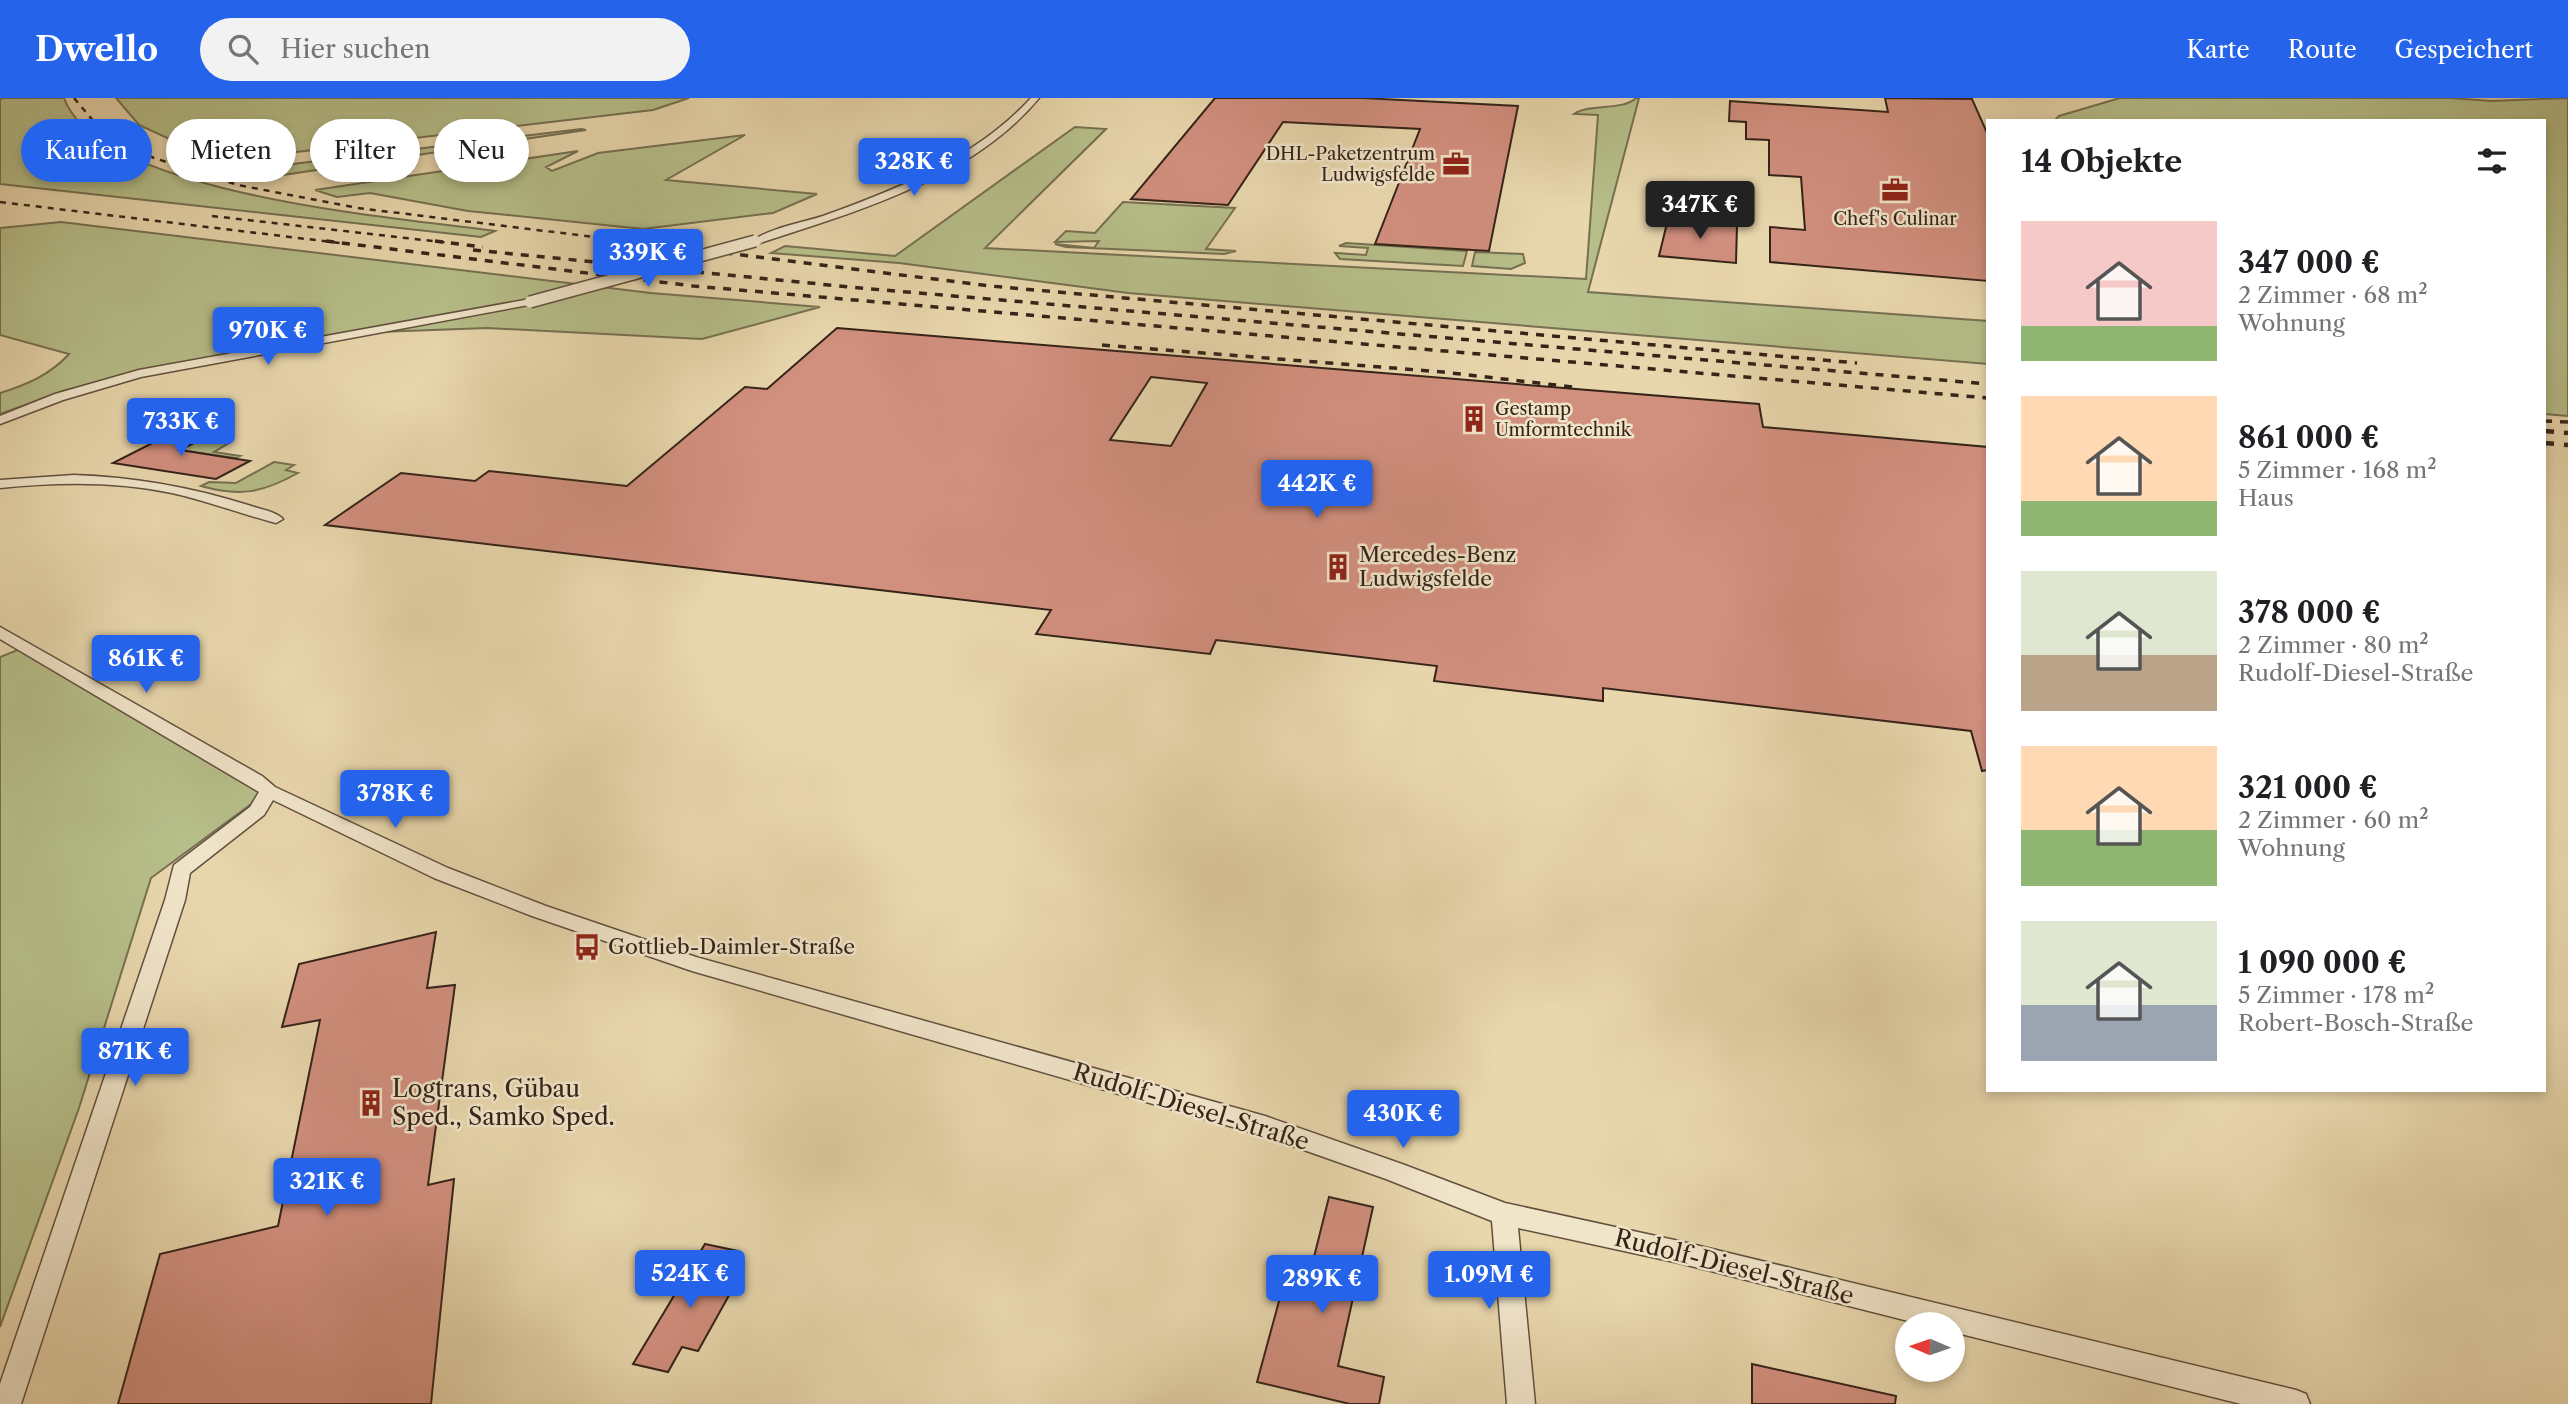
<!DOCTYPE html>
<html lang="de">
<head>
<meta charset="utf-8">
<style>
	:root { --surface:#fff; --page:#f2f2f2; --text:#202124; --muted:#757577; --accent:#2563eb }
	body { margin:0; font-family:"Libre Caslon Text",serif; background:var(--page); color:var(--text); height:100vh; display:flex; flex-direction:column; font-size:26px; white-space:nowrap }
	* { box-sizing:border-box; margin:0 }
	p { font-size:23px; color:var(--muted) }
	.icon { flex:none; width:38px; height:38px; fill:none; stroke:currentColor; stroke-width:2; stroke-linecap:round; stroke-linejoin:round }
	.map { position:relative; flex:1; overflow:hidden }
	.drawer { position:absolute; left:1986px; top:21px; width:560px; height:973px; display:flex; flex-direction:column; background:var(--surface); border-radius:0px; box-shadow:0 4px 10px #0003 }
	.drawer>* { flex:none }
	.hud { position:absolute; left:21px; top:21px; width:665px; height:63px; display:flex; gap:14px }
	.needle { width:46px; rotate:272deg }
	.fabs { position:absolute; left:1895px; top:1214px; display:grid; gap:14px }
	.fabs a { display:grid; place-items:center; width:70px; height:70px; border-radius:50%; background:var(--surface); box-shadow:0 4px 10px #0003; font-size:35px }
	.price { position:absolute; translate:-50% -60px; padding:0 16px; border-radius:7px; background:var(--accent); color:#fff; font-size:23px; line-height:46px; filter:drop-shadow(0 2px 4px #0008) }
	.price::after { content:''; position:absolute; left:50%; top:42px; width:21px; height:16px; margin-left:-10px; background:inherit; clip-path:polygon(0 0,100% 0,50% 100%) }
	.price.active { background:#222; color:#fff }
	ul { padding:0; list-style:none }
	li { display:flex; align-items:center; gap:21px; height:175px; padding:0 35px }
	li span { display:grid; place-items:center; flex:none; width:196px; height:140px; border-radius:0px; color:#555 }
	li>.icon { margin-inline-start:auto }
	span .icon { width:84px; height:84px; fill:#fffc; stroke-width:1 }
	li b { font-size:30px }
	h2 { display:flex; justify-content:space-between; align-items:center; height:84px; padding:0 35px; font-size:30px }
	.pill { padding:0 24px; border-radius:32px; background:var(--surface); box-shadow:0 4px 10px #0003; font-size:24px; line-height:63px }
	.pill.active { background:var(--accent); color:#fff }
	header { display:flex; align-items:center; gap:42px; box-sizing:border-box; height:98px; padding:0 35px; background:var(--accent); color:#fff }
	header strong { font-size:33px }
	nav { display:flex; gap:38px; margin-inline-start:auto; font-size:24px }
	.search { width:490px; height:63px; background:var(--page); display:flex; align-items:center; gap:18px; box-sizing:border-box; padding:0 24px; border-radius:38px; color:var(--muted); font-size:26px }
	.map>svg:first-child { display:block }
</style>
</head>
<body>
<header>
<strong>Dwello</strong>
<div class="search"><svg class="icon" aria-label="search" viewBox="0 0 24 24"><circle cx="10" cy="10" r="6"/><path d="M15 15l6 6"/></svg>Hier suchen</div>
<nav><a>Karte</a><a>Route</a><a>Gespeichert</a></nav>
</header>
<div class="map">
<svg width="2568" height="1306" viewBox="0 0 2568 1306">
	<rect width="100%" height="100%" fill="#e8d6ac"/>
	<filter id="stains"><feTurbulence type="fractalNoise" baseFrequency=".00286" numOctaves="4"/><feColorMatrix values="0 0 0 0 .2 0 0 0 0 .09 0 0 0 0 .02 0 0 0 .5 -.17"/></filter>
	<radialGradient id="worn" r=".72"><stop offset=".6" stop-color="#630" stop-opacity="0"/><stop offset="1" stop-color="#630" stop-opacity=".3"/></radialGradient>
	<path fill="#b6be89" stroke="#767051" stroke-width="2" d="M3,0H64C99,97 402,120 495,133L481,139L0,86V2Z
		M116,0H689L653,12L228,62H215L139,27Z
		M1636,0H1639L1588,194L1988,223V266L1128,195L899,165L771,155L785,148L895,158L1075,29L1106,31L985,150L1586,181L1598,17L1574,16C1591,5 1623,13 1636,0Z
		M2120,0H2451L2491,3L2568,0V318L2545,316L2544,23H2054L2059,18Z
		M581,31L586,32L283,77L261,76L259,73L276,68Z
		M745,37L666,82L817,96L773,115L643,131L468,113L370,95L337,99L315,92L578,53L546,69L552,73L598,55Z
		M1123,104L1235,110L1206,151L1236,153L1224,156L1066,149L1055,146L1094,150L1099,143L1055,144L1066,133L1095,135Z
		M61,124L651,195L820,209L702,241L487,230L351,235L143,272L63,293L0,316V295C26,287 50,277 69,256L0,237V130Z
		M1346,145L1467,153L1463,168L1340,161L1335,155L1366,157L1368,150L1339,148Z
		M1475,154L1523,156L1525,165L1511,171L1472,168Z
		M201,335L229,345L214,354L240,358L235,360L180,352L204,339L196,337Z
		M274,364L294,367L286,372L298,375C262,395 240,399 201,388L209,384L236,385Z
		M25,549L269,693L151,780L79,1010L0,1229V559Z"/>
	<path fill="#d18f7e" stroke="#352319" stroke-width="2" fill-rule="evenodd" d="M1215,0H1362L1518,8L1489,153L1375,146L1420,31L1283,24L1228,107L1131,101Z
		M1885,0L1972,1L1988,37V183L1770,164V129L1805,132L1801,79L1769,77V42L1746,41V24L1729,23L1730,3L1888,14Z
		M1668,121L1737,127L1736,165L1659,158Z
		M837,230L1759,306L1763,329L1988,349V672L1982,673L1971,633L1603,590V603L1434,583L1437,568L1216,542L1210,556L1036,536L1051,512L325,427L401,375L475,383L489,373L627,388L745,289L767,291ZM1151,279L1207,285L1171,348L1110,342Z
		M174,334L206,339L180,352L250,363L216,381L113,365Z
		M436,834L427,890L455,887L428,1087L454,1081L431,1306H118L160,1156L278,1128L320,922L282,929L299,866Z
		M1329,1099L1373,1109L1338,1268L1384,1279L1379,1306H1350L1257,1284L1288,1170L1310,1175Z
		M705,1146L738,1153L718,1189L732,1192L698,1253L682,1249L668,1274L633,1266Z
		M1752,1266L1896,1298L1895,1306H1752Z"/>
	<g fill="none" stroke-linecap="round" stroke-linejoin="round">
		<defs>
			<path id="minor" d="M1031,0H1039C972,81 857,113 760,145L752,143C770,130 801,125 823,118C898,91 976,60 1031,0Z
				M530,201L535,204L534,206L141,279L63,302L0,326V318L55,296L139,272Z
				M74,377C134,379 191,389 248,407C259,411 275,413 283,421L276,425C241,416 208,403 172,395C115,383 58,384 0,390V382Z
				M0,529L262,678L275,689L448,770L546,808L696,859L1265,1018L1402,1066L1505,1105L1679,1143L2296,1292L2306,1296L2310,1306H2241L1953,1234V1227H1924L1679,1165L1518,1130L1535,1306H1507L1492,1123L1386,1081L1264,1038L692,873L532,818L434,780L273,702L264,717L190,775L185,802L21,1306H0V1286L165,802L174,767L250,709L259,694L0,541Z"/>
		</defs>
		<use href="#minor" stroke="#62503e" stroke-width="3"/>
		<use href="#minor" fill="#f0e4c9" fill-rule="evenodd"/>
		<path stroke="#352319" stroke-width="2.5" stroke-dasharray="6 6" stroke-linecap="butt" d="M74,0L100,31L154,60L238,87L358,110L643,145
			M0,104L340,145
			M212,118L450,145"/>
		<path stroke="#352319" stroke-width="3.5" stroke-dasharray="8 8" stroke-linecap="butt" d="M326,143L693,188L1988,300
			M435,143L483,149
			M629,143L990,188L1857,265
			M473,152L860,190L1988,286
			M1102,247L1443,274L1573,289
			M2544,323L2568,324"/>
		<path stroke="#352319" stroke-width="4.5" stroke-dasharray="10 10" stroke-linecap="butt" d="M2544,333L2568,335
			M2544,345L2568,347"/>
		<defs>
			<path id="minor-bridge-far1" d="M749,145L757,143"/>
			<path id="minor-bridge" d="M530,204L755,143"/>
		</defs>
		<use href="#minor-bridge-far1" stroke="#62503e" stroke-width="10" stroke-linecap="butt"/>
		<use href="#minor-bridge" stroke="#62503e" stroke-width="14" stroke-linecap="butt"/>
		<use href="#minor-bridge-far1" stroke="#f0e4c9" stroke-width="9"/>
		<use href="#minor-bridge" stroke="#f0e4c9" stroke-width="11"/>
	</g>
	<defs>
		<symbol id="office-bare" viewBox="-9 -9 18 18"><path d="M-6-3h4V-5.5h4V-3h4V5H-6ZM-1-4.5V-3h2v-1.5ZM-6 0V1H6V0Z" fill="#8f2418" stroke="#f0e4c9" stroke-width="2.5" paint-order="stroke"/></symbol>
		<symbol id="building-bare" viewBox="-9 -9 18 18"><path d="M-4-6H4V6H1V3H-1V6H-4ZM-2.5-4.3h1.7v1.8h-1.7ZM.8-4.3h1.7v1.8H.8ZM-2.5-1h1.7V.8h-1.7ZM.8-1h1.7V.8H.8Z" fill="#8f2418" stroke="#f0e4c9" stroke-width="2.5" paint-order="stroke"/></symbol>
		<symbol id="bus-bare" viewBox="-9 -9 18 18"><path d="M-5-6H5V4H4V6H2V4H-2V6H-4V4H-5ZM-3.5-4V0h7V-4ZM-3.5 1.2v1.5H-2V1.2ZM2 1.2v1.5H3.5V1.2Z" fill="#8f2418" stroke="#f0e4c9" stroke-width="2.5" paint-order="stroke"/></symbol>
	</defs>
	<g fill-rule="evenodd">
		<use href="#office-bare" x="1437" y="47" width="38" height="38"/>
		<use href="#office-bare" x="1876" y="73" width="38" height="38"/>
		<use href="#building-bare" x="1455" y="302" width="38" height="38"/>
		<use href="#building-bare" x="1319" y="450" width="38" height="38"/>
		<use href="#bus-bare" x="568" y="830" width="38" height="38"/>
		<use href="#building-bare" x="352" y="986" width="38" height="38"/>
	</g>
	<g text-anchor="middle" stroke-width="5" stroke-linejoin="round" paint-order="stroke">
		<g font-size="18" fill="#352319" stroke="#f0e4c9" text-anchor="end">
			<text x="1435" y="62">DHL-Paketzentrum<tspan x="1435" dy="21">Ludwigsfelde</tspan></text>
			<text x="1895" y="127" text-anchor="middle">Chef's Culinar</text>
			<text x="1495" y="317" text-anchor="start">Gestamp<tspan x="1495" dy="21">Umformtechnik</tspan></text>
		</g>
		<g font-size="21" fill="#352319" stroke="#f0e4c9" text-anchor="start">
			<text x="1359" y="464">Mercedes-Benz<tspan x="1359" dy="24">Ludwigsfelde</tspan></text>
			<text x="608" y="856">Gottlieb-Daimler-Straße</text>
		</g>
		<g font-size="24" fill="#352319" stroke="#f0e4c9" text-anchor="start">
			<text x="392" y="999">Logtrans, Gübau<tspan x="392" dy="28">Sped., Samko Sped.</tspan></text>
		</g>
		<g font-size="24" fill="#352319" stroke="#f0e4c9">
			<text transform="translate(1191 1009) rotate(17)" y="8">Rudolf-Diesel-Straße</text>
			<text transform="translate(1734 1169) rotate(14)" y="8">Rudolf-Diesel-Straße</text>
		</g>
	</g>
	<rect width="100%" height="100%" filter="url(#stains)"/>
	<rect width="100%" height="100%" fill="url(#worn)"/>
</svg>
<div class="fabs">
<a><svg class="needle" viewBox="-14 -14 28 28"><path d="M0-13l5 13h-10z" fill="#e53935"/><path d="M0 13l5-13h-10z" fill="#757577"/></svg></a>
</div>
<b class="price" style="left:914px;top:100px">328K €</b>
<b class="price active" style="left:1700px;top:143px">347K €</b>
<b class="price" style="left:648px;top:191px">339K €</b>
<b class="price" style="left:268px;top:269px">970K €</b>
<b class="price" style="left:181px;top:360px">733K €</b>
<b class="price" style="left:1317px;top:422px">442K €</b>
<b class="price" style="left:146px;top:597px">861K €</b>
<b class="price" style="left:395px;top:732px">378K €</b>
<b class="price" style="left:135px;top:990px">871K €</b>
<b class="price" style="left:1403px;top:1052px">430K €</b>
<b class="price" style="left:327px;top:1120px">321K €</b>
<b class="price" style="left:690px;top:1212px">524K €</b>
<b class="price" style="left:1489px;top:1213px">1.09M €</b>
<b class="price" style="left:1322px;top:1217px">289K €</b>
<div class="hud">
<a class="pill active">Kaufen</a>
<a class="pill">Mieten</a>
<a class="pill">Filter</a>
<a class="pill">Neu</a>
</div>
<section class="drawer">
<h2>14 Objekte<svg class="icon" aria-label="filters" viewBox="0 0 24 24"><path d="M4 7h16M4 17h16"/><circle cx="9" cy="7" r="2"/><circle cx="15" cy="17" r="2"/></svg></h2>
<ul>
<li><span style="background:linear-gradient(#f6c9c9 75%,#8fb573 0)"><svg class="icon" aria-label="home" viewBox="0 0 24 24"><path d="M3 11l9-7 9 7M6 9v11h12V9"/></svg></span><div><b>347 000 €</b><p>2 Zimmer · 68 m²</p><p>Wohnung</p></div></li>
<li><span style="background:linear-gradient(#ffd9b3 75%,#8fb573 0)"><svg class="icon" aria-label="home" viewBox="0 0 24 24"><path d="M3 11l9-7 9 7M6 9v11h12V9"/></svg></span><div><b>861 000 €</b><p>5 Zimmer · 168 m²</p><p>Haus</p></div></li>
<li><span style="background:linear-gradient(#dfe7d0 60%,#b9a48a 0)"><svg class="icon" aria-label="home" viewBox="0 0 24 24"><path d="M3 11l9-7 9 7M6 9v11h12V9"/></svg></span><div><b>378 000 €</b><p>2 Zimmer · 80 m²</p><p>Rudolf-Diesel-Straße</p></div></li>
<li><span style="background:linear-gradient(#ffd9b3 60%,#8fb573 0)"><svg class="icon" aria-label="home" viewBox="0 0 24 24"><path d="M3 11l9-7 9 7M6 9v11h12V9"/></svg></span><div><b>321 000 €</b><p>2 Zimmer · 60 m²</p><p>Wohnung</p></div></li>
<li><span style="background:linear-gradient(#dfe7d0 60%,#9aa5b1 0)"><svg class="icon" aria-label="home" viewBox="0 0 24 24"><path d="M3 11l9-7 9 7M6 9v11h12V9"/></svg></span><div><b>1 090 000 €</b><p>5 Zimmer · 178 m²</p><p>Robert-Bosch-Straße</p></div></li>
</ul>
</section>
</div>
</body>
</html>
